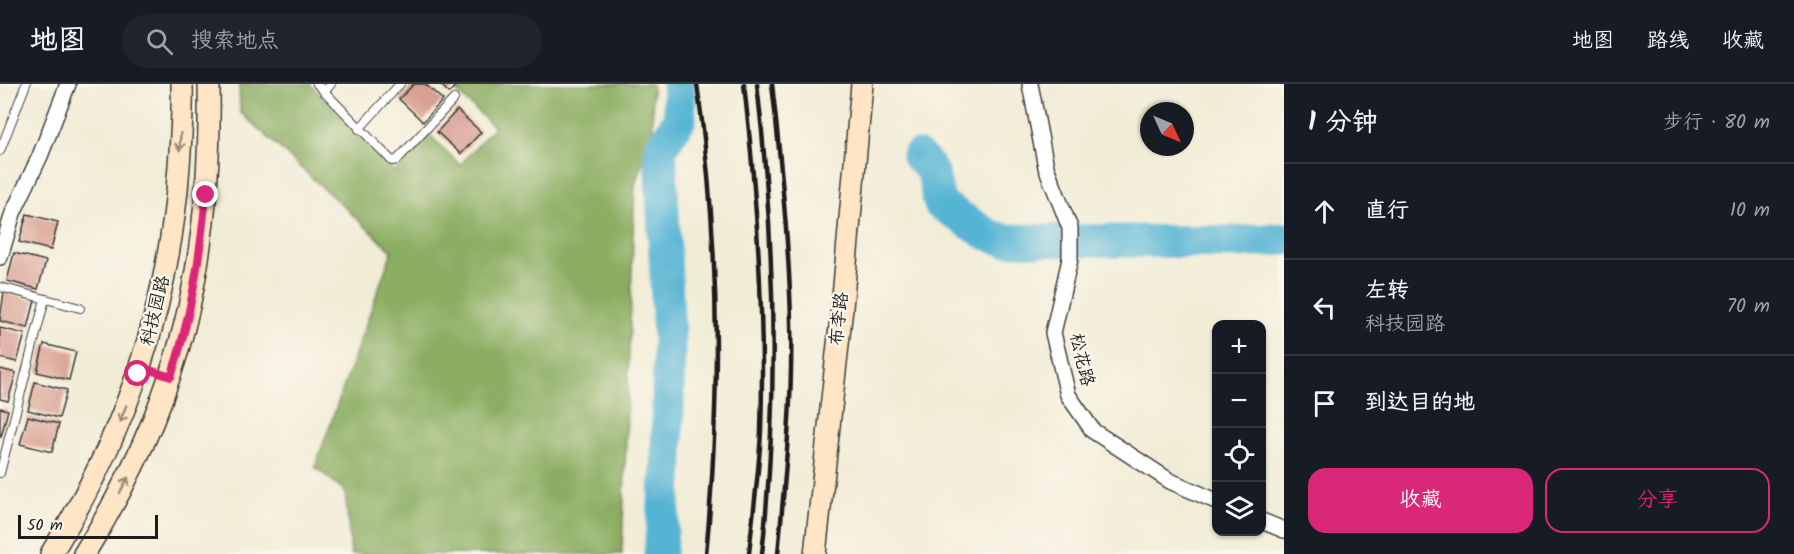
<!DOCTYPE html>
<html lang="zh">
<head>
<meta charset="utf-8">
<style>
  body { margin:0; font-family:Kalam,"LXGW WenKai TC",sans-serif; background:#20242c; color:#f1f3f6 }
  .controls { position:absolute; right:18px; bottom:18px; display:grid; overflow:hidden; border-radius:12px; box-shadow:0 2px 4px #0004 }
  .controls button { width:54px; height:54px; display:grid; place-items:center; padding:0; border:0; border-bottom:2px solid #363941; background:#171b24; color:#f1f3f6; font:30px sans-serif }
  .compass { position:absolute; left:1140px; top:18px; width:54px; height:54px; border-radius:50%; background:#171b24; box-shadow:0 2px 4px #0004; rotate:134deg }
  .scale { position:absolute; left:18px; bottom:15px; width:140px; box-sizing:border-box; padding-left:6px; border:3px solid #1c1c1c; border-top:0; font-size:16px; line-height:21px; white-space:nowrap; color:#1c1c1c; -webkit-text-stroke:4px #fbf7ec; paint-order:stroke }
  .stop { position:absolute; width:18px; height:18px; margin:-14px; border:4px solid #db2777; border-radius:50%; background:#fff }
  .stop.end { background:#db2777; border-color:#fff; box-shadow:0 2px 6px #0008 }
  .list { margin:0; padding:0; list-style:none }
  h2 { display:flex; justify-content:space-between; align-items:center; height:78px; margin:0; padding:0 24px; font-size:26px }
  h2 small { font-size:20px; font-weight:400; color:#9ea1a6 }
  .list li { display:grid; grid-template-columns:39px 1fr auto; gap:18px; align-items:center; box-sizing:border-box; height:96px; padding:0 24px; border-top:2px solid #363941 }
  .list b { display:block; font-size:22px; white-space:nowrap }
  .list p { margin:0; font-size:20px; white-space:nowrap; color:#9ea1a6 }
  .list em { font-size:20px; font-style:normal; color:#9ea1a6 }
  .actions { display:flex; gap:12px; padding:18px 24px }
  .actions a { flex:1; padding:14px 0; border:2px solid #db2777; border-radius:18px; text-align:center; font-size:21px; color:#db2777 }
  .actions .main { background:#db2777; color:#fff }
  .icon { flex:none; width:33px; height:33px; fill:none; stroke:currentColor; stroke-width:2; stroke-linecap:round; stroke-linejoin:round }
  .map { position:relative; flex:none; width:1284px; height:470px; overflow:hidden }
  header { display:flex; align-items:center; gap:36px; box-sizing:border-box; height:84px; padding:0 30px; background:#171b24; border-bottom:2px solid #363941 }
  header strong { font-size:28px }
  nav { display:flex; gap:33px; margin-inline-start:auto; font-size:21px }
  .search { width:420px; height:54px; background:#20242c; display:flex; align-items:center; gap:15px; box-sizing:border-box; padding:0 21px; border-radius:33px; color:#9ea1a6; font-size:22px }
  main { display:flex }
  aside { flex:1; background:#171b24 }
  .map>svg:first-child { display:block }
  .forest { fill:#8cae62; stroke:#54653f; stroke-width:1.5 }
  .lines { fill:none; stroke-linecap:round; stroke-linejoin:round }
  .river { stroke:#55b4d4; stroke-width:33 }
  .building { fill:#d89f91 }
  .lane-casing { stroke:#3c3b38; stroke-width:10 }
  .street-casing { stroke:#3c3b38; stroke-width:18 }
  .secondary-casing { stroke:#3c3b38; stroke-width:24 }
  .lane { stroke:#fff; stroke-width:8 }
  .street { stroke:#fff; stroke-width:15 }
  .secondary { stroke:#fde5c5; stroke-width:21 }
  .rail { stroke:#1c1c1c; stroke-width:4.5 }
  .oneway { stroke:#988b79 }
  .route { stroke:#db2777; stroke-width:8 }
  .labels { text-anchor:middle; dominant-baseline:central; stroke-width:4.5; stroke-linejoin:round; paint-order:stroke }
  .street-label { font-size:18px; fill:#1c1c1c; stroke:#fbf7ec }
</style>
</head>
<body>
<header>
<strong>地图</strong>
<div class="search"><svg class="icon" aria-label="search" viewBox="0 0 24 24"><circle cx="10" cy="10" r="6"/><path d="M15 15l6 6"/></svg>搜索地点</div>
<nav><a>地图</a><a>路线</a><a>收藏</a></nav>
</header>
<main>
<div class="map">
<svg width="1284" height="470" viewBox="0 0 1284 470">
  <rect width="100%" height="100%" fill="#fbf7ec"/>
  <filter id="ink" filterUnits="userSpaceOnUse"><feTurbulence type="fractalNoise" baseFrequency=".0167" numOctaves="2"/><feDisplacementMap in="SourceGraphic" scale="12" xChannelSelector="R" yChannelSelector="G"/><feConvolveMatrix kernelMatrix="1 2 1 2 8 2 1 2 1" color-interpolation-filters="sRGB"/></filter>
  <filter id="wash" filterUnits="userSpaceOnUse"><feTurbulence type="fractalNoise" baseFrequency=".008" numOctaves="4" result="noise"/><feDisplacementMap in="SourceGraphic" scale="24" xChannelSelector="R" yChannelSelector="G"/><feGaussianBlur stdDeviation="1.35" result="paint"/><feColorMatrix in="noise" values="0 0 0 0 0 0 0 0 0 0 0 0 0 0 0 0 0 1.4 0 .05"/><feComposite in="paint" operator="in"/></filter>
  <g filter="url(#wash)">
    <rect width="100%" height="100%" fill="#f1ecd5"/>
    <polygon class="forest" points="239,0 310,0 394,88 429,50 460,81 494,43 457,8 465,0 652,0 653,51 635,100 622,470 351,470 345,407 315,383 392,167 240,28"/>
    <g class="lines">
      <g class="river">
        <path d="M918,72C939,90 932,96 940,120L987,150L1004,156L1239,158L1284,155"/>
        <polyline points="660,470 667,383 669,256 660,65 680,35 678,0"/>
      </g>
    </g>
    <g id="blocks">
      <g class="building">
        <polygon points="414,0 425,0 443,16 423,38 399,15"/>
        <polygon points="440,0 457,0 449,9"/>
        <polygon points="457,26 481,48 461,70 437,48"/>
        <polygon points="27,130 58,138 51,166 19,158"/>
        <polygon points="14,169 46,177 38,205 7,197"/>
        <polygon points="4,208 35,216 28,244 0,237"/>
        <polygon points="0,244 25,250 17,278 0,274"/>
        <polygon points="44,260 76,268 69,296 37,288"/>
        <polygon points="0,285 16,289 8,317 0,315"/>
        <polygon points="35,298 67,306 59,334 28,326"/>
        <polygon points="0,324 8,326 1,353 0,353"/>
        <polygon points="28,332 59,340 52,368 20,360"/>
      </g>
    </g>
  </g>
  <g filter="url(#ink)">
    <use href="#blocks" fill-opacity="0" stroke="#3c3b38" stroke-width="1.5"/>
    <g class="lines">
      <defs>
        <g id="lane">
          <polyline points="317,0 392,77 397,76 454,15"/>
          <polyline points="324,8 331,0"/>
          <polyline points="359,45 400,0"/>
          <polyline points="0,67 26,0"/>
          <polyline points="0,203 80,224"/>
          <polyline points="0,389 45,215"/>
        </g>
        <g id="street">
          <polyline points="1030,0 1046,83 1070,144 1070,175 1053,249 1068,311 1093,347 1170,397 1216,417"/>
          <polyline points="0,173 13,129 40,72 68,0"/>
          <polyline points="1262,437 1284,446"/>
        </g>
        <g id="secondary">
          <path d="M51,470C126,348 169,225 179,82C181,55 183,27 182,0"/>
          <path d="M84,470C180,317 212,180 209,0"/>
          <polyline points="815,470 842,224 862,0"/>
        </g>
      </defs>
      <use href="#lane" class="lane-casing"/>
      <use href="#street" class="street-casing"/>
      <use href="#secondary" class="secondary-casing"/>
      <use href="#lane" class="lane"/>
      <use href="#street" class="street"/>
      <use href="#secondary" class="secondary"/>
      <g class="rail">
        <path d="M697,0C720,156 721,313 706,470"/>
        <path d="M744,0C757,115 765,231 761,347C759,388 753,429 749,470"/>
        <path d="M757,0C775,157 779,313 762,470"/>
        <path d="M772,0C781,79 789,158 791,237C793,315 785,393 778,470"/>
      </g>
    </g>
    <defs><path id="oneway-shaft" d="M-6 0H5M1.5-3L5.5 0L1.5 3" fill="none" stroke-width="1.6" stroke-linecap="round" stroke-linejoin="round" transform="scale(1.5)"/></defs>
    <g class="oneway">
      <use href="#oneway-shaft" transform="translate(180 58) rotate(93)"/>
      <use href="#oneway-shaft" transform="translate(123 330) rotate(111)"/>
      <use href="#oneway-shaft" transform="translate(124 401) rotate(-62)"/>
    </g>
  </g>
  <g class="lines" filter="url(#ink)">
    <path class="route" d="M138,290L141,283L171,293C191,234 200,173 206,111"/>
  </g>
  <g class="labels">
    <g class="street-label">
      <text transform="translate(156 227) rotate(-76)">科技园路</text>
      <text transform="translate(840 235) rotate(-84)">布李路</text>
      <text transform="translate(1081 276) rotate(77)">松花路</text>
    </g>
  </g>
</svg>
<div class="controls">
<button>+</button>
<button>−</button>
<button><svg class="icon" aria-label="locate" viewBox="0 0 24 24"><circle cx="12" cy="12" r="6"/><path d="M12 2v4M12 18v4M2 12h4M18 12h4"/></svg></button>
<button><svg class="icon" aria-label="layers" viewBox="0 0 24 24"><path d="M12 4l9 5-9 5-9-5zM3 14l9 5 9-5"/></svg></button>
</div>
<svg class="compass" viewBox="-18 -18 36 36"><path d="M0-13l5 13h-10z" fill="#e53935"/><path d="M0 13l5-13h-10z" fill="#9ea1a6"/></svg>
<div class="scale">50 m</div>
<div class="stop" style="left:138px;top:290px"></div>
<div class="stop end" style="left:206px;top:111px"></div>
</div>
<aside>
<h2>1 分钟<small>步行 · 80 m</small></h2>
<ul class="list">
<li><svg class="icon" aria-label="ahead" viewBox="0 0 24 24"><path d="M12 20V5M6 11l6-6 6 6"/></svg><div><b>直行</b></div><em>10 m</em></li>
<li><svg class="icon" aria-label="left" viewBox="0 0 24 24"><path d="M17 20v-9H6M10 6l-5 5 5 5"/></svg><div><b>左转</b><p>科技园路</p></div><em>70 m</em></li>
<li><svg class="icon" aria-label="arrive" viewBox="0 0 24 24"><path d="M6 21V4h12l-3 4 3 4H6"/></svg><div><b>到达目的地</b></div></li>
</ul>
<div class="actions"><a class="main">收藏</a><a>分享</a></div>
</aside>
</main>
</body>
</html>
